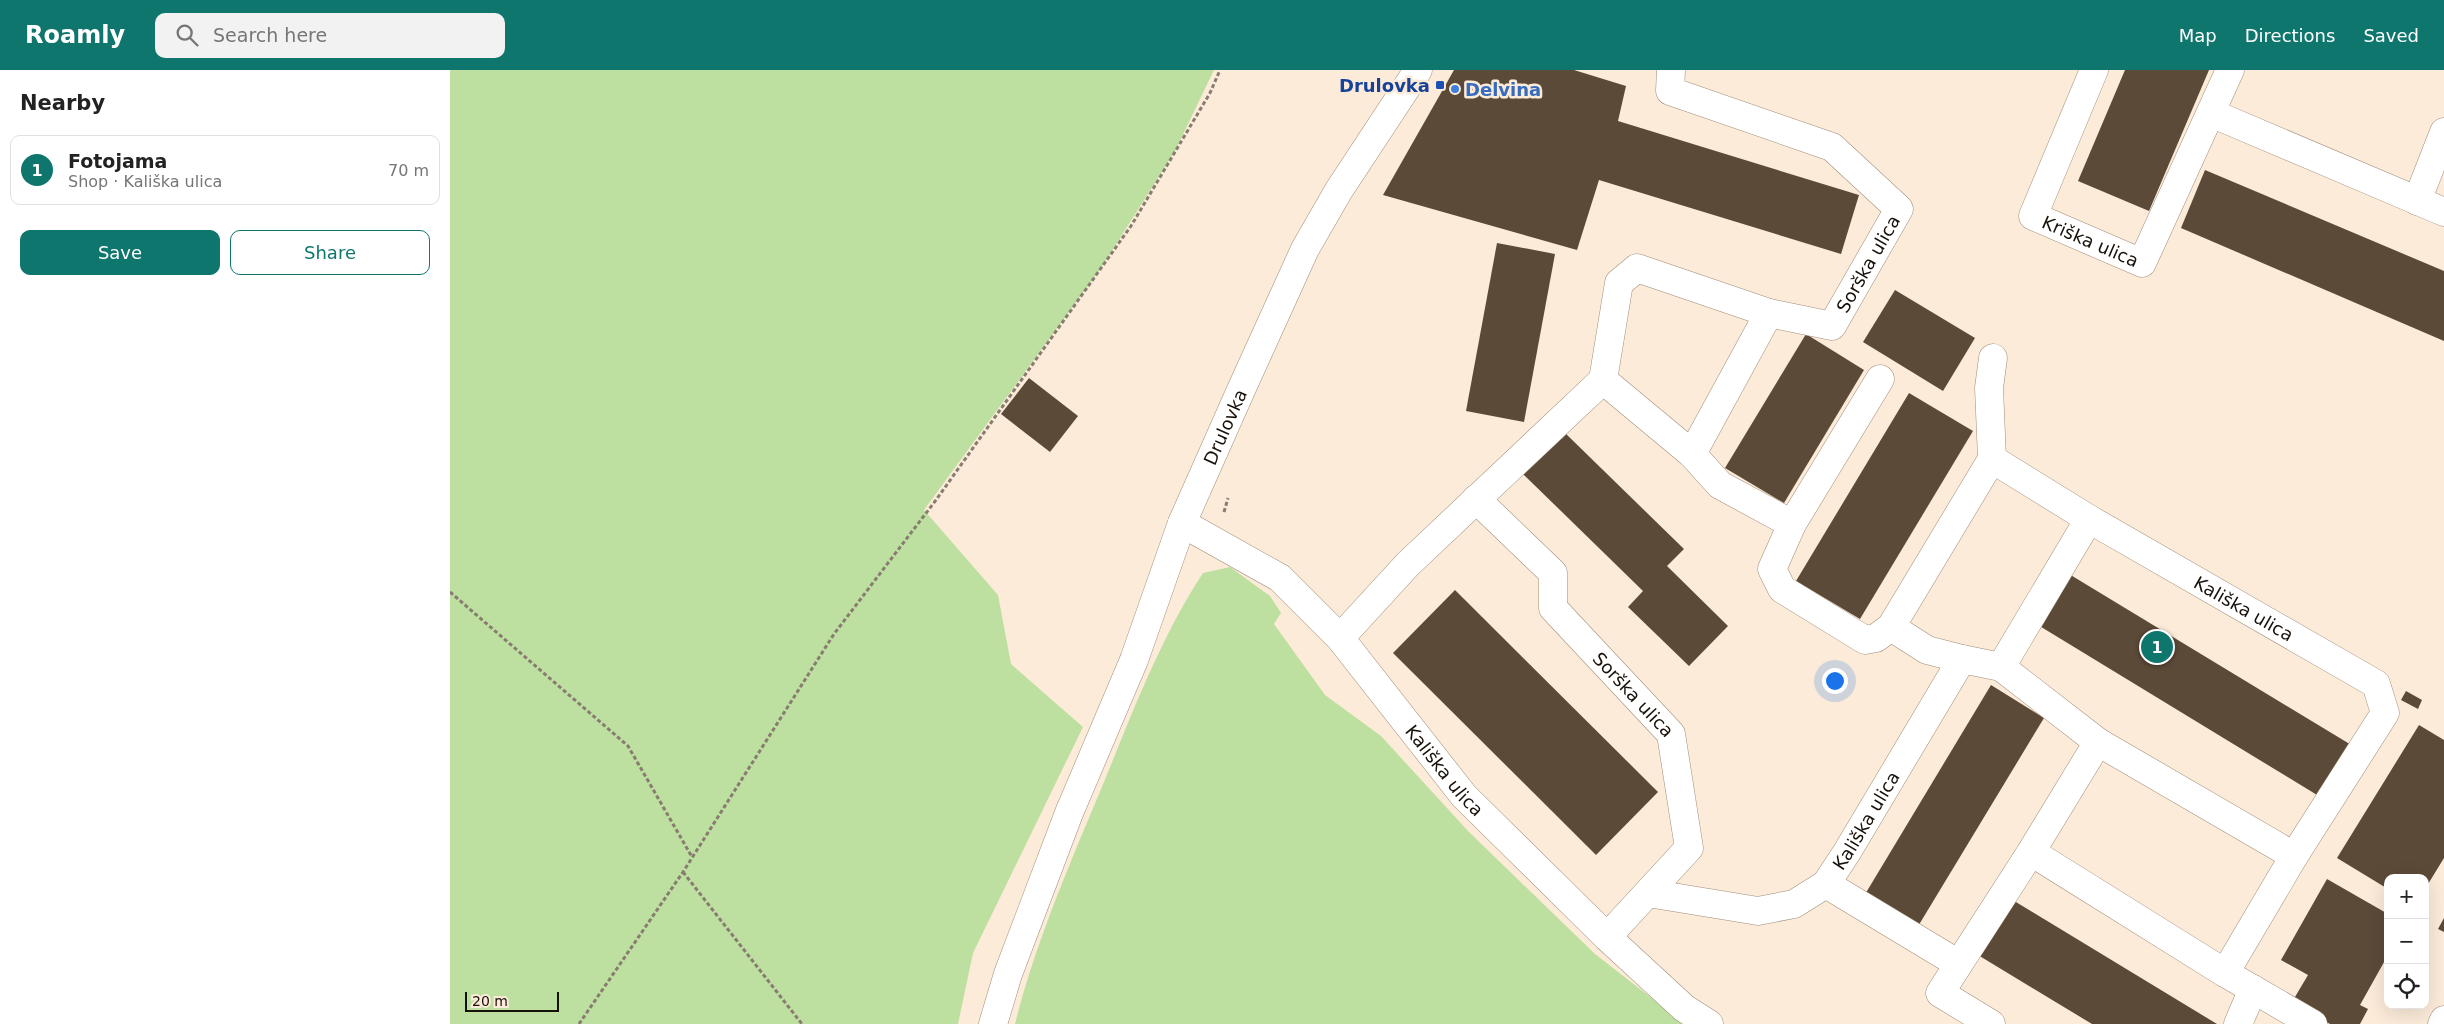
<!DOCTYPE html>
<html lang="en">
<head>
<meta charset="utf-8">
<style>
  body { margin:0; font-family:"DejaVu Sans",sans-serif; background:#f2f2f2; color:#222 }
  .controls { position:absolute; right:15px; bottom:15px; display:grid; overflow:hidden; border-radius:10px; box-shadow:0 5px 20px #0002 }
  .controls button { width:45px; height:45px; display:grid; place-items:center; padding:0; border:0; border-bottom:1px solid #e0e0e0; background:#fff; color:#222; font:25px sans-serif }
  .scale { position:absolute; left:15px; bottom:12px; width:94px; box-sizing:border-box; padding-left:5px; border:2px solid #18110a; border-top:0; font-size:14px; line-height:18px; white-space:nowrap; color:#18110a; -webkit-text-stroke:4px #fcebd9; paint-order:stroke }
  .you { position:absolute; left:1384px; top:610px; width:18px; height:18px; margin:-12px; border:4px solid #fff; border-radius:50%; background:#1a73e8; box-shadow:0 0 0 8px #1a73e833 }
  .badge { display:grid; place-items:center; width:32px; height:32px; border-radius:50%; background:#0f766e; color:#fff; font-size:16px; font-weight:700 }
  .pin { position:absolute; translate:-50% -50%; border:2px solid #fff; box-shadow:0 1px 5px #0006 }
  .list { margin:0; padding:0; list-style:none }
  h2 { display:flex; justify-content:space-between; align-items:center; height:65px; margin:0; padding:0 20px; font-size:21px }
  h2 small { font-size:16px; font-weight:400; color:#767676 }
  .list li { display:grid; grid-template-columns:32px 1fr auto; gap:15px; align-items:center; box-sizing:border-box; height:70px; margin:0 10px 10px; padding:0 10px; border:1px solid #e0e0e0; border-radius:10px }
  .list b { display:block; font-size:19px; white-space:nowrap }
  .list p { margin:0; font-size:16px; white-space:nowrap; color:#767676 }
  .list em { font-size:16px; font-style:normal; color:#767676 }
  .actions { display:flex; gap:10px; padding:15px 20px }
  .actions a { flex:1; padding:11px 0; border:1px solid #0f766e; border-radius:10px; text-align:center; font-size:18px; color:#0f766e }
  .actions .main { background:#0f766e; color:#fff }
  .icon { flex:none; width:28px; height:28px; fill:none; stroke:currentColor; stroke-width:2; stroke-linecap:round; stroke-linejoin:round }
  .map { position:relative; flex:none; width:1994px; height:954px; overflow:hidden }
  header { display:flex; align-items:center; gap:30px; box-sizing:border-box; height:70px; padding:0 25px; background:#0f766e; color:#fff }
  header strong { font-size:24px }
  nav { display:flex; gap:28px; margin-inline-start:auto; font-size:18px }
  .search { width:350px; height:45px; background:#f2f2f2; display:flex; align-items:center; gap:12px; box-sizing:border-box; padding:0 18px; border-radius:10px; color:#767676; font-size:19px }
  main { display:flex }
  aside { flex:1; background:#fff }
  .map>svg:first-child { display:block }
  .green { fill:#bddfa0 }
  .building { fill:#5c4a38 }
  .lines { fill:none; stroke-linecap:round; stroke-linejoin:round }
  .minor-casing { stroke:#a08d79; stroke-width:29 }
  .path { stroke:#887c70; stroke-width:3; stroke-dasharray:4 2.5; stroke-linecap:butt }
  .minor { stroke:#fff; stroke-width:28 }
  .transit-dot { fill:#1a4fb4; stroke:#fcebd9; stroke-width:2 }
  .shop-dot { fill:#3f7fe0; stroke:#fcebd9; stroke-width:2 }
  .labels { text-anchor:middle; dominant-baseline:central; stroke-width:5; stroke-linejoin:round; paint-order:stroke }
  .transit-label { font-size:18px; font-weight:bold; fill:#164399; stroke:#fcebd9; text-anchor:end }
  .shop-label { font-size:18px; font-weight:bold; fill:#366cbe; stroke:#fcebd9; text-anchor:start }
  .street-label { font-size:18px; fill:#18110a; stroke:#fcebd9 }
</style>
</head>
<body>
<header>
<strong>Roamly</strong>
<div class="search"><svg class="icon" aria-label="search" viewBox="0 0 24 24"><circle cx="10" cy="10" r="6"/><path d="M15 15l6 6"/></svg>Search here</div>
<nav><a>Map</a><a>Directions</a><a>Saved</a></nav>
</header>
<main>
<aside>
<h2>Nearby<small></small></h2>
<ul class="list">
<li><span class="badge">1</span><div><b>Fotojama</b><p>Shop · Kališka ulica</p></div><em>70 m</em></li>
</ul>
<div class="actions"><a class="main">Save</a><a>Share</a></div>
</aside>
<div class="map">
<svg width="1994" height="954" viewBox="0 0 1994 954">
  <rect width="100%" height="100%" fill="#fcebd9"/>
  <g class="green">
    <polygon points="0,0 764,0 725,81 651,198 474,440 548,525 561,594 633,657 523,883 508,954 0,954"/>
    <path d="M780,497L820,526L831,543L824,554L875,625L931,666L1018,761L1145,884L1235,954H565C586,871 621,791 654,712C683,641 711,567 753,503Z"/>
  </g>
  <g class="building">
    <polygon points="1004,0 1124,0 1176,16 1168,51 1409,125 1391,184 1149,110 1127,180 933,125"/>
    <polygon points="1675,0 1759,0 1699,141 1628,111"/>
    <polygon points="1755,100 1994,201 1994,271 1731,158"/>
    <polygon points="1047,173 1105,184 1074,352 1016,341"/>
    <polygon points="1445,220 1525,268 1493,321 1413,272"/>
    <polygon points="1356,264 1414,300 1334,433 1275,398"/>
    <polygon points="579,308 628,346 600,382 551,344"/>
    <polygon points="1459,323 1523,361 1410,549 1346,511"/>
    <polygon points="1112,360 1234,479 1217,496 1278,556 1239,596 1178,537 1193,521 1071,402"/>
    <polygon points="1614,501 1903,676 1872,728 1583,552"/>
    <polygon points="1005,520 1208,722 1146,785 943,583"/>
    <polygon points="1541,615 1594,648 1467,858 1414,826"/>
    <polygon points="1956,621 1972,630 1968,639 1951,630"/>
    <polygon points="1969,655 1994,670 1994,788 1975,819 1975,808 1938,808 1938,819 1887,788"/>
    <polygon points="1877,809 1938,844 1938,885 1910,935 1918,939 1910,954 1880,954 1842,932 1858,905 1831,890"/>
    <polygon points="1556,826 1767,954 1642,954 1523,882"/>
    <polygon points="1994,848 1994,862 1988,859"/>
  </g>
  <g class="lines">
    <defs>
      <g id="minor">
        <path id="s1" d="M1644,0L1583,146L1692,193L1780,0"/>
        <polyline points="1761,43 1994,142"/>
        <polyline points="1967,131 1994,62"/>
        <polyline points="1430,309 1342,454 1322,499 1332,519 1415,570 1426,568 1441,557 1542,389"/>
        <polyline points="1153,310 1242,384 1270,415 1342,454"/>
        <polyline points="1242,384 1319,243"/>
        <polyline points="1542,389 1639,449"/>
        <polyline points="1542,389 1539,318 1543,288"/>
        <path id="s2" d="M1026,429L1103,503V538L1221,664L1239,778L1157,867"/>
        <path id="s3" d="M732,453L830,508L890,568L1014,726L1157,867L1234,938L1259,954"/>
        <polyline points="1441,557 1477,580 1512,589"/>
        <path id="s4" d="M890,568L958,494L1153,310L1169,213L1187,198L1319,243L1382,256L1449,139L1382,77L1220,21L1221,0"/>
        <path id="s5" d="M1551,597L1639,449L1926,614L1935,643L1844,786L1775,903"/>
        <polyline points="1648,672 1844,786"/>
        <polyline points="1198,823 1308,841 1344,834 1376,814"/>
        <path id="s6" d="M1507,893L1376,814L1397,782L1512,589L1551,597L1648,672L1581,782L1775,903L1863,954"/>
        <path id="s7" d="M543,954L558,904L619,743L684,590L732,453L791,320L855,179L889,120L968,0"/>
        <polyline points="1541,954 1490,923 1581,782"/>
        <polyline points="1788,954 1803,919"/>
        <polyline points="1992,954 1994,950"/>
      </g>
    </defs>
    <use href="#minor" class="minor-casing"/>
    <g class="path">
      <polyline points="774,442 778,428"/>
      <polyline points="0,522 178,676 242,787"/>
      <polyline points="233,802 352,954"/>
      <polyline points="129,954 233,802 384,564 486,430 681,156 760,23 770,0"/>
    </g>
    <use href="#minor" class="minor"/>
  </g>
  <rect class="transit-dot" x="985" y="10" width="10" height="10" rx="2.5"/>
  <circle class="shop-dot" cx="1005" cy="19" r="5"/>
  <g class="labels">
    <g class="transit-label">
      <text x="980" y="15">Drulovka</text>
    </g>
    <g class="shop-label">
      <text x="1015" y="19">Delvina</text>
    </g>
    <g class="street-label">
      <text stroke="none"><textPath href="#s1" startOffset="221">Kriška ulica</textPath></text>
      <text stroke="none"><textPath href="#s4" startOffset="766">Sorška ulica</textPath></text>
      <text stroke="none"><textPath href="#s7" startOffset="641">Drulovka</textPath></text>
      <text stroke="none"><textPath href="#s5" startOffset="351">Kališka ulica</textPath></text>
      <text stroke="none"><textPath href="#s2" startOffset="260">Sorška ulica</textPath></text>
      <text stroke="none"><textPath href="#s3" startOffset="366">Kališka ulica</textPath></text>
      <text stroke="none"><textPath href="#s6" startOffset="228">Kališka ulica</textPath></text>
    </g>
  </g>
</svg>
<div class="controls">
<button>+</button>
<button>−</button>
<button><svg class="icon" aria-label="locate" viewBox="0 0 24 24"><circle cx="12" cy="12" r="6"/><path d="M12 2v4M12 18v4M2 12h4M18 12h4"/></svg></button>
</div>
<div class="scale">20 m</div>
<div class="you"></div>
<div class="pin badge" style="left:1707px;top:577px">1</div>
</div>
</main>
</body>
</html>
